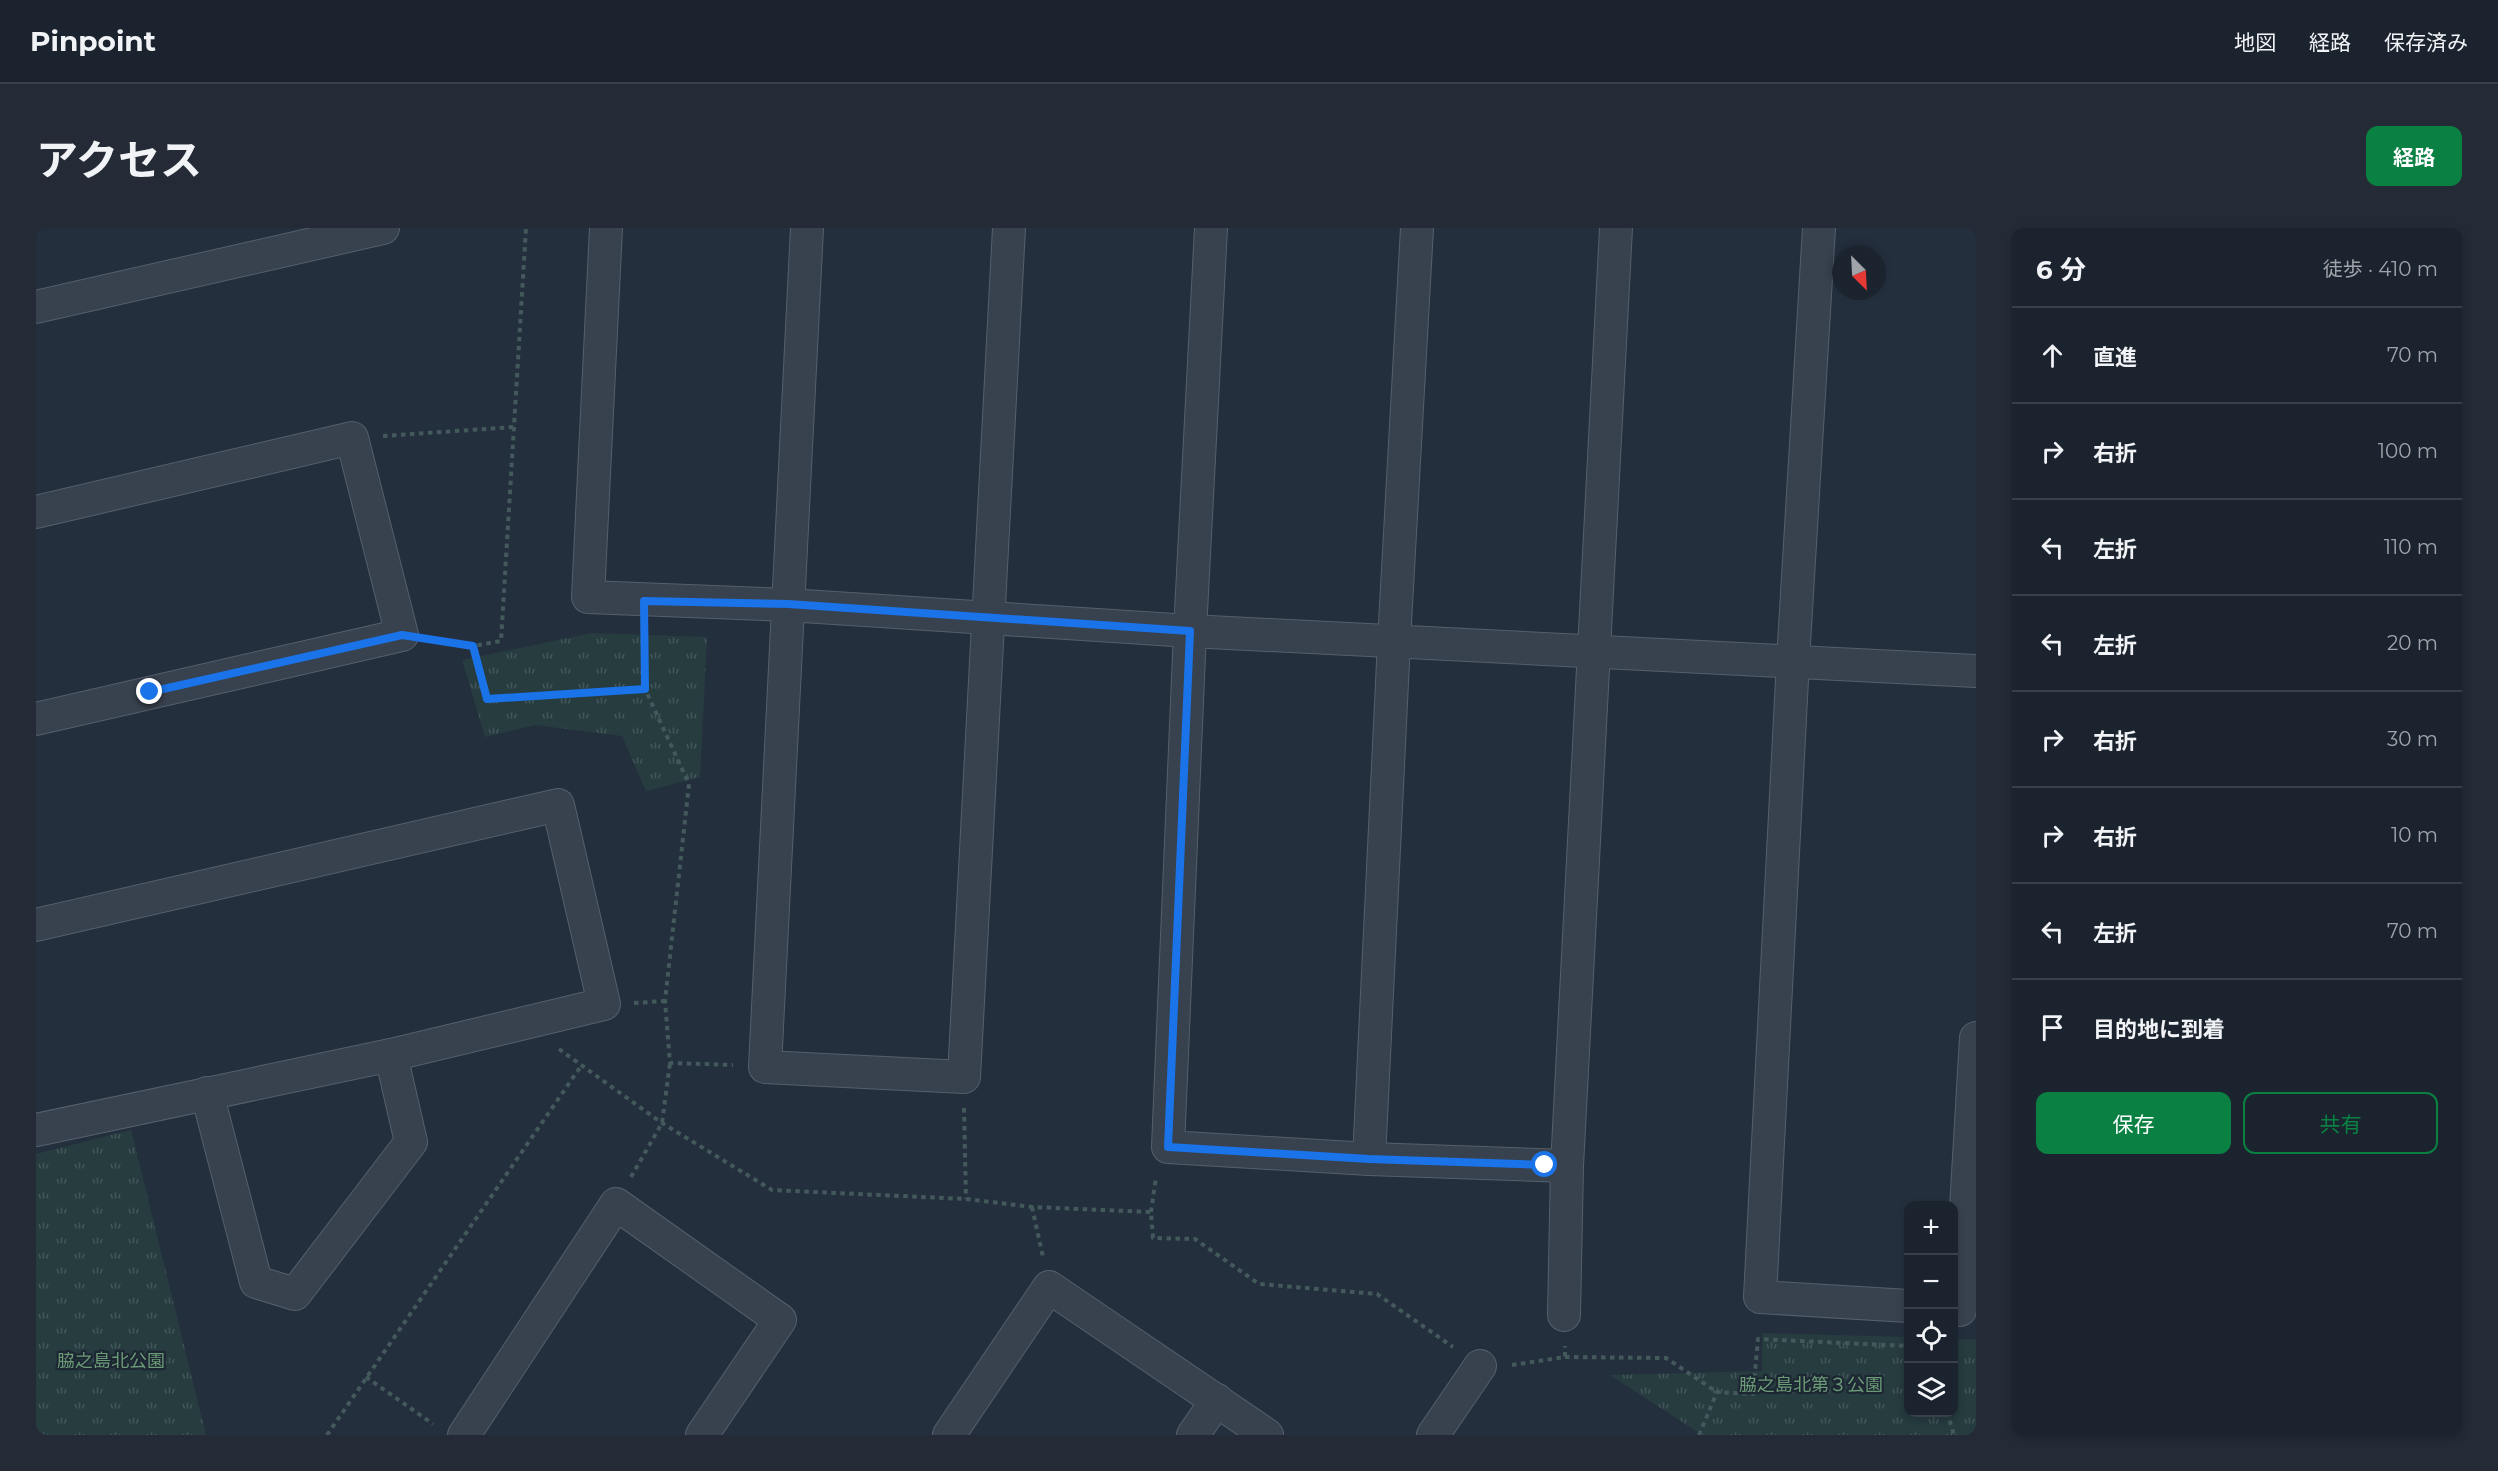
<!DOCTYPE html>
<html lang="ja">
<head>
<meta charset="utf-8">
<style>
  body { margin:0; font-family:Montserrat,"Noto Sans JP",sans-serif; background:#242b36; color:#f1f3f6 }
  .controls { position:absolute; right:18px; bottom:18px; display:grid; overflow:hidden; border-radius:12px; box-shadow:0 3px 9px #0003 }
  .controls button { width:54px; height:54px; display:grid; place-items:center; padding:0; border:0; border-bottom:2px solid #39404a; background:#1b232e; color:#f1f3f6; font:30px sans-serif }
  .compass { position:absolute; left:1796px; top:18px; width:54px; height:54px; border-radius:50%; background:#1b232e; box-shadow:0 3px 9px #0003; rotate:156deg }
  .stop { position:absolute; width:18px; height:18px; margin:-14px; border:4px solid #1a73e8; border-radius:50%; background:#fff }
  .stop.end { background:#1a73e8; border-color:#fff; box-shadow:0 2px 6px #0008 }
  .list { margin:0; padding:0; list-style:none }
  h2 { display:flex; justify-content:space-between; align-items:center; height:78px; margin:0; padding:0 24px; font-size:26px }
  h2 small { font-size:20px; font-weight:400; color:#a0a4aa }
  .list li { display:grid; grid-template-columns:39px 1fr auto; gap:18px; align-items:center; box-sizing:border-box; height:96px; padding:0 24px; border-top:2px solid #39404a }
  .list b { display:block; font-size:22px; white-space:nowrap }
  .list em { font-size:20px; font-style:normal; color:#a0a4aa }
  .actions { display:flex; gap:12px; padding:18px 24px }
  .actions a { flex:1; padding:14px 0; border:2px solid #0b8043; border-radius:12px; text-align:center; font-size:21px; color:#0b8043 }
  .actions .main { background:#0b8043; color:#fff }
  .icon { flex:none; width:33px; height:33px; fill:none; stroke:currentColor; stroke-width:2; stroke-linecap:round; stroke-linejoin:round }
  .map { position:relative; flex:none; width:1940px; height:1207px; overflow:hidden; border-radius:12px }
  header { display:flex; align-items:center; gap:36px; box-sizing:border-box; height:84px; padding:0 30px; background:#1b232e; border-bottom:2px solid #39404a }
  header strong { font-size:28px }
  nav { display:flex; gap:33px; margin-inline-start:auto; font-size:21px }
  .intro { display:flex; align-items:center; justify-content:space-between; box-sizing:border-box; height:144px; padding:0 36px }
  h1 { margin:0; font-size:42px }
  .button { padding:15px 27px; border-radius:12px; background:#0b8043; color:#fff; font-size:21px; font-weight:700 }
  main { display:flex; gap:36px; padding:0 36px }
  aside { flex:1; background:#1b232e; border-radius:12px; box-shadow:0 3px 9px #0003 }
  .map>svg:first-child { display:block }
  .grass { fill:url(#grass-tufts) }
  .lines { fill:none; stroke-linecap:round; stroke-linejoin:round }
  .minor-casing { stroke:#565f6c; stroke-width:34 }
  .path { stroke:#44595c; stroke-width:4; stroke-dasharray:4.5 4.5; stroke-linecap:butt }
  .minor { stroke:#38414e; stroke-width:32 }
  .route { stroke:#1a73e8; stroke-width:8 }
  .labels { text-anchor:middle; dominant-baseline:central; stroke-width:4.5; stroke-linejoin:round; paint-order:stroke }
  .park-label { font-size:18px; fill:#6b9a76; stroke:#1d2633 }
</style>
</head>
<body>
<header>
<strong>Pinpoint</strong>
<nav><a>地図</a><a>経路</a><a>保存済み</a></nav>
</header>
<div class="intro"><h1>アクセス</h1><a class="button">経路</a></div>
<main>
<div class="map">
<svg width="1940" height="1207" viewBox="0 0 1940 1207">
  <defs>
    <pattern id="grass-tufts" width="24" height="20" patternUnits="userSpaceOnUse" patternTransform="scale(1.5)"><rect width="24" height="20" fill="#263c3f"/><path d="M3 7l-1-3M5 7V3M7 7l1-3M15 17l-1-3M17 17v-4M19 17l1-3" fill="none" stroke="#435659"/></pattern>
  </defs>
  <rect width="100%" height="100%" fill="#242f3e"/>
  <g class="grass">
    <polygon points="556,405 671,409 664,549 610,563 586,508 499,497 449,509 426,432"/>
    <polygon points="95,902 170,1207 0,1207 0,926"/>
    <polygon points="1726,1105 1872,1109 1872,1184 1918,1184 1918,1111 1940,1111 1940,1207 1666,1207 1574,1147 1726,1143"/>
  </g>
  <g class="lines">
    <defs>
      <g id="minor">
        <polyline points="570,0 552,369 752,377 1154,403 1940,443"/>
        <polyline points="771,0 729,839 928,849 973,0"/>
        <polyline points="1175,0 1154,403 1132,919 1333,931 1531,938"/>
        <polyline points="1783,0 1757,432 1724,1069 1872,1078"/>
        <polyline points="0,79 347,0"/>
        <polyline points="0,284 316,210 366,407 0,491"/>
        <polyline points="0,697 522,577 568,776 355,827 0,902"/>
        <polyline points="171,865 220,1054 259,1066 375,914 355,827"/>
        <polyline points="1333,931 1358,413 1381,0"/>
        <polyline points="1918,1081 1924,1082 1940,810"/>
        <polyline points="1528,1087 1531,938 1580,0"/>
        <polyline points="428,1207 580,976 744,1092 666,1207"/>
        <polyline points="913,1207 1013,1059 1231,1207"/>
        <polyline points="1157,1207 1181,1172"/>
        <polyline points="1397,1207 1444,1138"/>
      </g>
    </defs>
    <use href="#minor" class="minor-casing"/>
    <g class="path">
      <polyline points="347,208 478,199"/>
      <polyline points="608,404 609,461 653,556 629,773 634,835 697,837"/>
      <polyline points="397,412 437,418 465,413 490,0"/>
      <polyline points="437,418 451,471 609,461"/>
      <polyline points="598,775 629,773"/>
      <polyline points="523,821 626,895 736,962 930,971 996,979 1115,984 1117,1010 1159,1011 1223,1056 1341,1066 1417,1119"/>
      <polyline points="928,880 930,971"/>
      <polyline points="595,949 626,895 634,835"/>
      <polyline points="996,979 1007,1029"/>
      <polyline points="1115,984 1120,949"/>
      <polyline points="1529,1129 1630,1130 1681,1164"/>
      <polyline points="1476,1137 1529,1129 1529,1118"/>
      <polyline points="330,1149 397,1196"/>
      <polyline points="1911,1184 1918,1207"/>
      <polyline points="291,1207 545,838"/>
      <polyline points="1663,1207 1681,1164 1717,1166 1722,1111 1872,1118"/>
    </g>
    <use href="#minor" class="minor"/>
  </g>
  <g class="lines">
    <polyline class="route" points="114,464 366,407 437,418 451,471 609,461 608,373 752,376 1154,403 1132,919 1333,931 1509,937"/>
  </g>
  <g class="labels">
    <g class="park-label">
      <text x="75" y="1133">脇之島北公園</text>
      <text x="1775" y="1157">脇之島北第３公園</text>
    </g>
  </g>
</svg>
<div class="controls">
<button>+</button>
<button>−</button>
<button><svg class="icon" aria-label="locate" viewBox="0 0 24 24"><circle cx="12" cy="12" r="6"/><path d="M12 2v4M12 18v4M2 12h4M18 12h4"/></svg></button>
<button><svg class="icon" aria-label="layers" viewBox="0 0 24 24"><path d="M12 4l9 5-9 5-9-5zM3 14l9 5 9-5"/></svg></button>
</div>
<svg class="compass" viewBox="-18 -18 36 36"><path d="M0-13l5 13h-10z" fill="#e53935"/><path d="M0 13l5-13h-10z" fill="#a0a4aa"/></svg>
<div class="stop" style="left:1509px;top:937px"></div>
<div class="stop end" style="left:114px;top:464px"></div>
</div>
<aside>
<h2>6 分<small>徒歩 · 410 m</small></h2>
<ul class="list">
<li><svg class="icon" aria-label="ahead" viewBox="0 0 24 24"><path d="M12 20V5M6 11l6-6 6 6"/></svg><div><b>直進</b></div><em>70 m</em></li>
<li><svg class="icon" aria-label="right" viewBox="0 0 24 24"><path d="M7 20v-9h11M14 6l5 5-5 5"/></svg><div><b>右折</b></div><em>100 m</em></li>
<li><svg class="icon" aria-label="left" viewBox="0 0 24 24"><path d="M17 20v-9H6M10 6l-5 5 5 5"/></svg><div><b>左折</b></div><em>110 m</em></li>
<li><svg class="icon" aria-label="left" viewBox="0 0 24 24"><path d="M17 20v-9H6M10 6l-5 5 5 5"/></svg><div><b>左折</b></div><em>20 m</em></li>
<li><svg class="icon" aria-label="right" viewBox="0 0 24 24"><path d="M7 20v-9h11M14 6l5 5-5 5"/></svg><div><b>右折</b></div><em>30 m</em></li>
<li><svg class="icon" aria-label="right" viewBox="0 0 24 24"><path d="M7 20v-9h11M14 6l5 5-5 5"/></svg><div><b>右折</b></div><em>10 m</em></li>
<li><svg class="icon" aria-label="left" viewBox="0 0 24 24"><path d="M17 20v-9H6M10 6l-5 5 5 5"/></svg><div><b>左折</b></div><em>70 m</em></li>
<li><svg class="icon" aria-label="arrive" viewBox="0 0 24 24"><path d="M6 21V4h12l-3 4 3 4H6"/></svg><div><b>目的地に到着</b></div></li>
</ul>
<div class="actions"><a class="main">保存</a><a>共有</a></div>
</aside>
</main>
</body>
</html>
